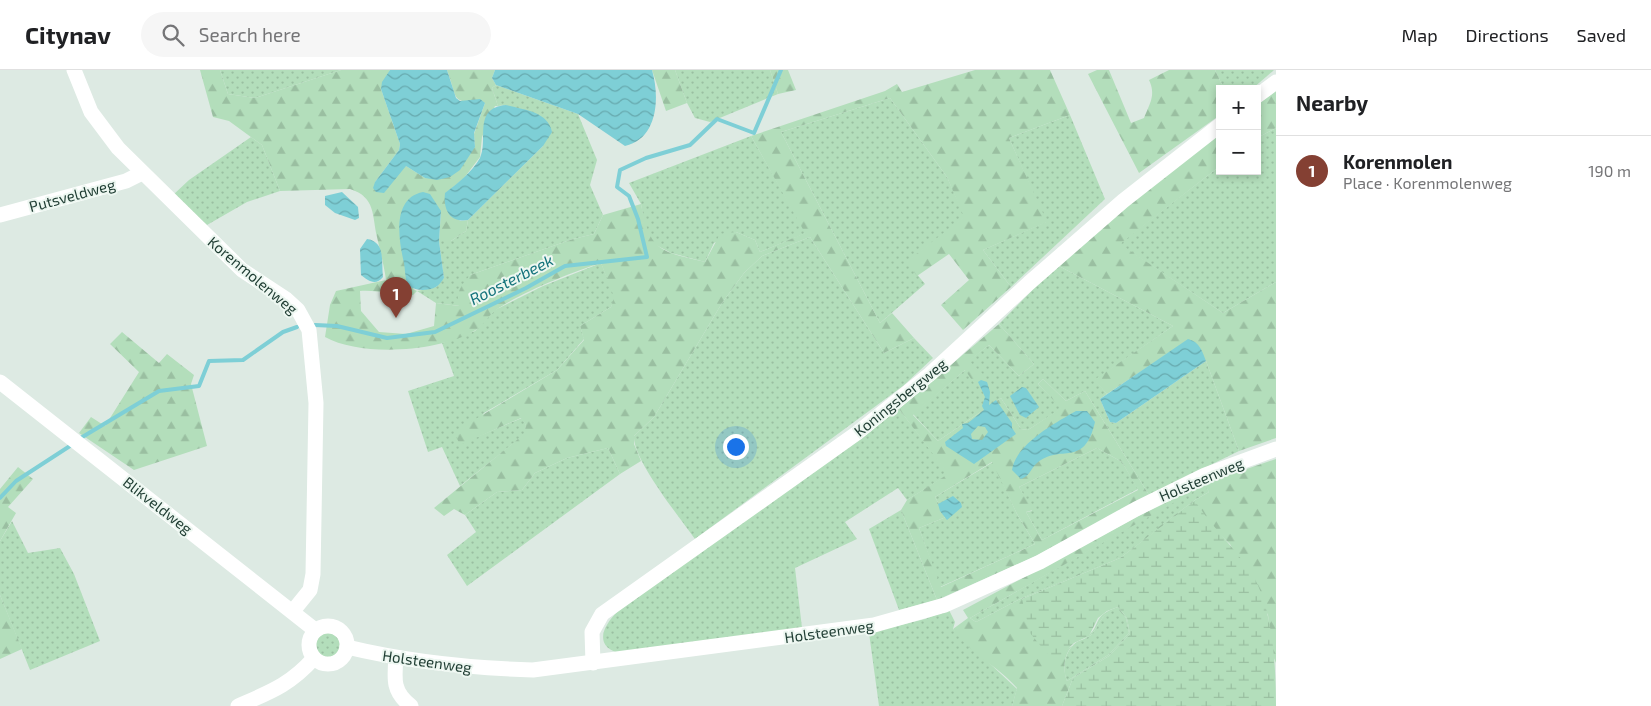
<!DOCTYPE html>
<html lang="en">
<head>
<meta charset="utf-8">
<style>
  body { margin:0; font-family:"Exo 2",sans-serif; background:#f6f6f6; color:#202124 }
  .controls { position:absolute; right:15px; top:15px; display:grid; overflow:hidden; border-radius:0px; box-shadow:0 2px 8px #0003 }
  .controls button { width:45px; height:45px; display:grid; place-items:center; padding:0; border:0; border-bottom:1px solid #e0e0e0; background:#fff; color:#202124; font:25px sans-serif }
  .you { position:absolute; left:735px; top:376px; width:18px; height:18px; margin:-12px; border:4px solid #fff; border-radius:50%; background:#1a73e8; box-shadow:0 0 0 8px #1a73e833 }
  .badge { display:grid; place-items:center; width:32px; height:32px; border-radius:50%; background:#844033; color:#fff; font-size:16px; font-weight:700 }
  .pin { position:absolute; translate:-50% -41px; filter:drop-shadow(0 1px 2px #0008) }
  .pin::after { content:''; position:absolute; top:26px; width:18px; height:15px; background:inherit; clip-path:polygon(0 0,100% 0,50% 100%) }
  .list { margin:0; padding:0; list-style:none }
  h2 { display:flex; justify-content:space-between; align-items:center; height:65px; margin:0; padding:0 20px; font-size:21px }
  h2 small { font-size:16px; font-weight:400; color:#757577 }
  .list li { display:grid; grid-template-columns:32px 1fr auto; gap:15px; align-items:center; box-sizing:border-box; height:70px; padding:0 20px; border-top:1px solid #e0e0e0 }
  .list b { display:block; font-size:19px; white-space:nowrap }
  .list p { margin:0; font-size:16px; white-space:nowrap; color:#757577 }
  .list em { font-size:16px; font-style:normal; color:#757577 }
  .icon { flex:none; width:28px; height:28px; fill:none; stroke:currentColor; stroke-width:2; stroke-linecap:round; stroke-linejoin:round }
  .map { position:relative; flex:none; width:1276px; height:636px; overflow:hidden }
  header { display:flex; align-items:center; gap:30px; box-sizing:border-box; height:70px; padding:0 25px; background:#fff; border-bottom:1px solid #e0e0e0 }
  header strong { font-size:24px }
  nav { display:flex; gap:28px; margin-inline-start:auto; font-size:18px }
  .search { width:350px; height:45px; background:#f6f6f6; display:flex; align-items:center; gap:12px; box-sizing:border-box; padding:0 18px; border-radius:28px; color:#757577; font-size:19px }
  main { display:flex }
  aside { flex:1; background:#fff }
  .map>svg:first-child { display:block }
  .grass { fill:url(#grass-dots) }
  .forest { fill:url(#forest-firs); fill-rule:evenodd }
  .wetland { fill:url(#wetland-marsh) }
  .water { fill:url(#water-waves); fill-rule:evenodd }
  .lines { fill:none; stroke-linecap:round; stroke-linejoin:round }
  .stream { stroke:#7ecfd6; stroke-width:4 }
  .street { stroke:#fff; stroke-width:15 }
  .labels { text-anchor:middle; dominant-baseline:central; stroke-width:4; stroke-linejoin:round; paint-order:stroke }
  .street-label { font-size:15px; fill:#1d3b31; stroke:#edf7f1 }
  .water-label { font-size:16px; font-style:italic; fill:#13727b; stroke:#edf7f1 }
</style>
</head>
<body>
<header>
<strong>Citynav</strong>
<div class="search"><svg class="icon" aria-label="search" viewBox="0 0 24 24"><circle cx="10" cy="10" r="6"/><path d="M15 15l6 6"/></svg>Search here</div>
<nav><a>Map</a><a>Directions</a><a>Saved</a></nav>
</header>
<main>
<div class="map">
<svg width="1276" height="636" viewBox="0 0 1276 636">
  <defs>
    <pattern id="grass-dots" width="8" height="8" patternUnits="userSpaceOnUse" patternTransform="scale(1.25)"><rect width="8" height="8" fill="#b3debb"/><path d="M2 2h.1M6 6h.1" fill="none" stroke="#9abfa1" stroke-width="1.8" stroke-linecap="round"/></pattern>
    <pattern id="forest-firs" width="22" height="20" patternUnits="userSpaceOnUse" patternTransform="scale(1.25)"><rect width="22" height="20" fill="#b3debb"/><path d="M5 1l3.5 6h-7zM16 11l3.5 6h-7z" fill="#9abfa1"/></pattern>
    <pattern id="wetland-marsh" width="20" height="14" patternUnits="userSpaceOnUse" patternTransform="scale(1.25)"><rect width="20" height="14" fill="#b3debb"/><path d="M1 5h8M5 5V1M11 12h8M15 12V8" fill="none" stroke="#9abfa1"/></pattern>
    <pattern id="water-waves" width="16" height="10" patternUnits="userSpaceOnUse" patternTransform="scale(1.25)"><rect width="16" height="10" fill="#7ecfd6"/><path d="M0 5q4-4 8 0t8 0" fill="none" stroke="#67a9ae"/></pattern>
  </defs>
  <rect width="100%" height="100%" fill="#ddeae3"/>
  <g class="grass">
    <polygon points="220,0 341,0 255,28 228,24"/>
    <polygon points="675,0 770,0 778,24 710,52 695,48 687,33"/>
    <polygon points="1215,0 1274,0 1252,19 1224,19"/>
    <polygon points="496,15 578,44 597,90 590,115 603,145 594,164 573,169 470,205 460,236 436,233 417,221 436,217 444,208 439,171 451,171 466,161 468,150 543,76 506,35 498,36 492,18"/>
    <polygon points="890,28 947,107 965,147 907,192 925,214 880,253 781,62"/>
    <polygon points="1070,45 1105,129 1011,217 983,180 1046,152 1009,68"/>
    <polygon points="1276,58 1276,212 1223,243 1119,174 1220,96 1220,101 1257,101 1257,68"/>
    <polygon points="751,66 806,163 760,182 755,170 736,162 714,173 705,192 671,183 654,174 645,158 641,134 629,113"/>
    <polygon points="251,67 262,75 280,121 247,132 207,155 173,125 189,110"/>
    <path d="M810,167L884,283L914,268L933,288L903,316L695,469C680,448 632,388 634,366L654,347L722,233L744,203L762,186Z"/>
    <polygon points="601,193 615,227 611,237 580,256 584,269 557,300 484,343 460,374 522,348 526,355 525,364 460,416 442,377 428,382 408,321 454,306 442,273 475,261 495,240 543,216"/>
    <polygon points="1057,195 1173,256 1095,310 1107,324 1100,329 1110,352 1116,353 1206,291 1239,381 1149,425 1085,321 1066,331 1043,309 1038,314 1062,338 1028,360 1021,359 1001,328 938,371 913,344 965,300 984,306 968,291 989,275 1019,306 1034,294 999,254"/>
    <path d="M899,339L949,404L907,430L898,418L845,452L857,469L795,498L802,558L622,584C593,577 602,557 618,541Z"/>
    <polygon points="608,378 620,404 467,516 447,485 476,462 465,445 497,422 522,420 535,403 567,388"/>
    <polygon points="1097,378 1122,392 1138,419 1042,470 1026,442 1032,441 1019,417"/>
    <polygon points="993,392 1017,444 1035,474 940,517 919,458 946,447 935,427"/>
    <polygon points="1205,414 1209,422 1195,430 1118,488 1022,528 976,552 970,548"/>
    <polygon points="901,440 937,530 899,540 869,459"/>
    <polygon points="12,451 28,483 60,478 74,504 100,571 30,600 0,525 0,471"/>
    <path d="M1118,538L1126,548L1129,563L1108,585L1067,611C1062,598 1064,581 1077,572C1081,570 1087,568 1091,565C1102,552 1099,545 1118,538Z"/>
    <polygon points="949,540 955,552 953,559 1017,619 1012,636 879,636 869,563 925,549"/>
    <circle cx="328" cy="575" r="12"/>
  </g>
  <g class="forest">
    <path d="M200,0H220L228,24L255,28L341,0H390L381,19L400,74L399,80L375,112L406,96L425,108L475,77L474,64L485,33C449,31 459,32 447,0H495L492,8L496,15L492,18L498,36H495L482,67L480,87L464,108L445,124L460,151L468,150L466,161L451,171H439L441,141L413,219L417,221L413,225C393,225 380,220 360,221L361,241L379,262L406,264L434,256L436,233L459,236C455,222 462,215 470,205L573,169L594,164L603,145L641,134C650,182 660,181 705,192L720,164L736,162L755,170L760,182L805,163L751,66L885,21L897,14L902,22L975,0H1050L1070,45L1009,68L1047,152L983,180L1011,217L963,260L941,235L969,210L949,184L917,206L906,192L964,147L947,107L890,28L781,62L880,253L892,243L914,268L884,283L810,167L762,186L744,203L722,233L654,347L634,366V374L641,391L620,404L608,378L567,388L535,403L522,420L497,422L465,445L454,439L444,446L434,438L524,364L526,355L521,348L460,375L454,362L557,300L584,270L580,256L611,237L614,227L601,193C572,202 520,223 496,240C488,246 483,256 474,261C438,282 361,287 325,267L330,235L336,221L386,210C384,195 380,181 377,167C372,146 376,127 350,119L280,121L262,75L229,51L213,47Z"/>
    <polygon points="652,0 675,0 687,33 666,41"/>
    <polygon points="770,0 788,0 796,20 778,24"/>
    <path d="M1097,0H1109L1131,53L1144,48C1150,33 1156,25 1149,10L1169,0H1215L1224,19H1220V45L1139,103L1088,4Z"/>
    <polygon points="1276,20 1276,58 1257,68 1257,35"/>
    <polygon points="1220,64 1220,96 1120,174 1223,243 1276,212 1276,368 1239,381 1206,291 1188,270 1107,324 1094,310 1173,256 1057,195 1119,142"/>
    <path d="M999,254L1034,294L1019,306L989,275L969,291L985,306L974,313L965,300L913,345L938,371L1001,328L1021,359L1028,360L1061,338L1038,314L1043,309L1066,331L1085,321L1149,425L1034,487L937,530L901,440L907,430L948,404L899,339ZM1097,378L1122,392L1138,420L1042,470L1026,442L1033,440L1019,417ZM992,392L1017,444L1035,474L941,517L919,458L946,447L935,427Z"/>
    <polygon points="122,262 159,293 167,284 194,305 191,314 207,376 134,400 79,363 91,347 105,356 139,302 110,274"/>
    <path d="M1276,389V593L1273,586L1268,545L1230,474L1214,459L1195,432L1120,488L1022,529L1062,583C1070,576 1082,571 1088,566C1102,554 1091,546 1118,537L1127,548L1130,564L1109,586L1073,608L1062,636H1012L1017,618C998,596 970,584 953,559L968,548L963,540L1178,425L1206,413ZM1205,415L1209,422L1195,430L1118,487L1022,528L976,552L970,548ZM1118,539L1126,548L1129,563L1108,585L1067,611C1062,598 1064,580 1077,572C1081,570 1087,568 1091,565C1102,552 1099,545 1118,539Z"/>
    <polygon points="18,397 33,409 8,437 16,443 0,471 0,419"/>
    <polygon points="0,525 22,579 0,589"/>
  </g>
  <path class="wetland" d="M1195,431C1212,457 1233,476 1250,501C1273,534 1276,597 1276,636H1062L1073,608L1109,586L1130,564L1127,548L1118,537L1107,541L1098,548L1089,566L1074,573L1054,592L1030,563L1022,529L1120,488Z"/>
  <g class="water">
    <polygon points="447,0 456,28 460,31 480,29 485,33 474,63 475,77 460,100 450,107 437,110 425,108 406,96 384,123 376,122 373,118 375,112 399,80 400,74 381,19 382,12 390,0"/>
    <path d="M495,0H652C660,27 658,69 625,76L578,44L496,15L492,8Z"/>
    <path d="M506,35C523,40 548,41 552,62L543,76L468,150C450,153 443,140 445,123C458,113 471,103 480,88C489,70 472,38 506,35Z"/>
    <polygon points="342,122 358,137 359,148 355,150 335,143 325,135 325,126"/>
    <path d="M423,122L430,124L441,141L439,171L444,208C442,211 439,215 436,217C428,221 412,222 407,213C405,207 405,199 404,193C399,172 391,128 423,122Z"/>
    <path d="M367,169C386,172 381,191 383,207C376,216 368,211 361,205L360,179Z"/>
    <path d="M1188,269C1200,272 1202,281 1206,291L1116,353L1110,352L1100,329Z"/>
    <path d="M981,310L987,312L990,322L989,335L996,330L1012,353V358L1016,364L974,394L946,376L945,372L963,358L962,354L968,353L984,340L982,336L985,327L978,312ZM978,356L985,357L988,362L982,370L972,369L971,364Z"/>
    <polygon points="1022,317 1026,318 1039,337 1026,348 1020,345 1010,326"/>
    <path d="M1076,341H1087L1095,352C1084,399 1061,373 1037,393C1030,399 1031,405 1021,409L1012,400C1016,374 1055,353 1076,341Z"/>
    <polygon points="953,426 961,433 962,437 947,450 940,441 938,434"/>
  </g>
  <g class="lines">
    <g class="stream">
      <polyline points="315,255 337,256 387,268 435,262 526,218 565,196 647,187 638,149 629,126 617,117 620,100 646,88 690,75 717,49 754,63 781,0"/>
      <polyline points="79,369 159,321 199,316 209,291 243,290 283,262 297,257"/>
      <polyline points="0,428 16,411 73,374"/>
    </g>
    <g class="street">
      <polyline points="74,0 91,42 118,78 242,200 286,229 298,240 309,260 316,333 313,504 310,520 293,541"/>
      <polyline points="1257,26 1276,12"/>
      <polyline points="0,145 126,111 142,103"/>
      <polyline points="0,312 315,560"/>
      <circle cx="328" cy="575" r="19"/>
      <path d="M347,577C409,592 469,598 533,600L874,555L945,535L1040,492L1136,439L1205,405L1276,379"/>
      <path d="M396,588C394,610 393,622 411,636"/>
      <polyline points="593,593 592,562 602,544 857,363 930,304 1029,213 1123,131 1220,55"/>
      <path d="M238,636C270,622 290,615 314,588"/>
    </g>
  </g>
  <g class="labels">
    <g class="street-label">
      <text transform="translate(72 125) rotate(-15)">Putsveldweg</text>
      <text transform="translate(253 205) rotate(40)">Korenmolenweg</text>
      <text transform="translate(900 327) rotate(-39)">Koningsbergweg</text>
      <text transform="translate(1201 409) rotate(-23)">Holsteenweg</text>
      <text transform="translate(158 435) rotate(38)">Blikveldweg</text>
      <text transform="translate(829 561) rotate(-8)">Holsteenweg</text>
      <text transform="translate(427 591) rotate(8)">Holsteenweg</text>
    </g>
    <g class="water-label">
      <text transform="translate(511 209) rotate(-27)">Roosterbeek</text>
    </g>
  </g>
</svg>
<div class="controls">
<button>+</button>
<button>−</button>
</div>
<div class="you"></div>
<div class="pin badge" style="left:396px;top:248px">1</div>
</div>
<aside>
<h2>Nearby<small></small></h2>
<ul class="list">
<li><span class="badge">1</span><div><b>Korenmolen</b><p>Place · Korenmolenweg</p></div><em>190 m</em></li>
</ul>
</aside>
</main>
</body>
</html>
